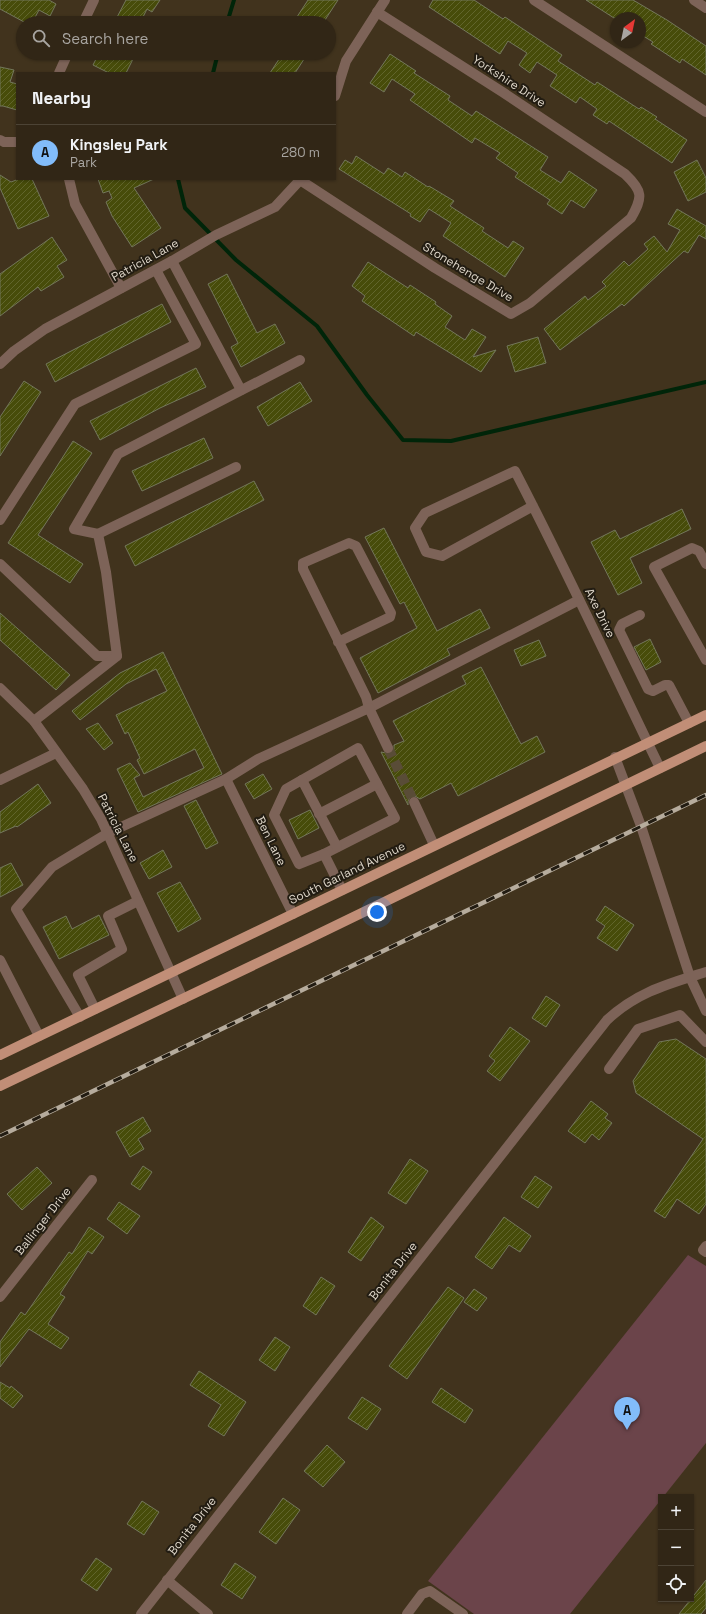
<!DOCTYPE html>
<html lang="en">
<head>
<meta charset="utf-8">
<style>
  body { margin:0; font-family:"Space Grotesk",sans-serif; background:#392e1f; color:#f1f3f6 }
  .controls { position:absolute; right:12px; bottom:12px; display:grid; overflow:hidden; border-radius:0px; box-shadow:0 1px 3px #0004 }
  .controls button { width:36px; height:36px; display:grid; place-items:center; padding:0; border:0; border-bottom:1px solid #4c4335; background:#312616; color:#f1f3f6; font:20px sans-serif }
  .compass { position:absolute; left:610px; top:12px; width:36px; height:36px; border-radius:50%; background:#312616; box-shadow:0 1px 3px #0004; rotate:33deg }
  .you { position:absolute; left:377px; top:912px; width:14px; height:14px; margin:-10px; border:3px solid #fff; border-radius:50%; background:#1a73e8; box-shadow:0 0 0 6px #1a73e833 }
  .badge { display:grid; place-items:center; width:26px; height:26px; border-radius:50%; background:#82bcfa; color:#111; font-size:13px; font-weight:700 }
  .pin { position:absolute; translate:-50% -33px; filter:drop-shadow(0 1px 2px #0008) }
  .pin::after { content:''; position:absolute; top:21px; width:14px; height:12px; background:inherit; clip-path:polygon(0 0,100% 0,50% 100%) }
  .list { margin:0; padding:0; list-style:none }
  h2 { display:flex; justify-content:space-between; align-items:center; height:52px; margin:0; padding:0 16px; font-size:17px }
  h2 small { font-size:13px; font-weight:400; color:#a8a5a1 }
  .list li { display:grid; grid-template-columns:26px 1fr auto; gap:12px; align-items:center; box-sizing:border-box; height:56px; padding:0 16px; border-top:1px solid #4c4335 }
  .list b { display:block; font-size:15px; white-space:nowrap }
  .list p { margin:0; font-size:13px; white-space:nowrap; color:#a8a5a1 }
  .list em { font-size:13px; font-style:normal; color:#a8a5a1 }
  .icon { flex:none; width:22px; height:22px; fill:none; stroke:currentColor; stroke-width:2; stroke-linecap:round; stroke-linejoin:round }
  .map { position:relative; flex:none; width:706px; height:1614px; overflow:hidden }
  .search { position:absolute; background:#312616; box-shadow:0 1px 3px #0004; left:16px; top:16px; width:320px; height:44px; display:flex; align-items:center; gap:10px; box-sizing:border-box; padding:0 14px; border-radius:22px; color:#a8a5a1; font-size:15px }
  .panel { position:absolute; background:#312616; box-shadow:0 1px 3px #0004; left:16px; top:72px; width:320px; height:108px; border-radius:0px }
  .map>svg:first-child { display:block }
  .park { fill:#6b444a }
  .lines { fill:none; stroke-linecap:round; stroke-linejoin:round }
  .stream { stroke:#002509; stroke-width:4 }
  .building { fill:url(#building-hatch); stroke:#73775b }
  .minor-tunnel { stroke:#594c37; stroke-width:10; stroke-dasharray:10 5; stroke-linecap:butt }
  .minor { stroke:#7d6358; stroke-width:10 }
  .major { stroke:#c18e77; stroke-width:10 }
  .rail-casing { stroke:#b6ac9d; stroke-width:4.5 }
  .rail { stroke:#221c12; stroke-width:3; stroke-dasharray:9; stroke-linecap:butt }
  .labels { text-anchor:middle; dominant-baseline:central; stroke-width:4; stroke-linejoin:round; paint-order:stroke }
  .street-label { font-size:12px; fill:#dfd7ca; stroke:#221c12 }
</style>
</head>
<body>
<div class="map">
<svg width="706" height="1614" viewBox="0 0 706 1614">
  <defs>
    <pattern id="building-hatch" width="6" height="6" patternUnits="userSpaceOnUse"><rect width="6" height="6" fill="#474c0a"/><path d="M-1 1l2-2M0 6l6-6M5 7l2-2" fill="none" stroke="#61652c"/></pattern>
  </defs>
  <rect width="100%" height="100%" fill="#41331d"/>
  <polygon class="park" points="688,1255 706,1266 706,1443 570,1614 474,1614 428,1581"/>
  <g class="lines">
    <g class="stream">
      <polyline points="227,23 234,0"/>
      <polyline points="213,73 218,53"/>
      <polyline points="178,179 185,208 236,260 317,326 367,395 403,440 451,441 706,382"/>
    </g>
  </g>
  <g class="building">
    <polygon points="0,0 49,0 56,4 50,16 39,10 32,23 26,23 0,9"/>
    <polygon points="126,0 160,0 152,12 147,9 140,23 114,23"/>
    <polygon points="308,0 338,0 323,23 293,23"/>
    <polygon points="433,0 474,0 503,19 505,17 562,55 558,61 595,85 597,82 639,109 641,107 657,117 655,119 687,140 672,163 609,121 607,124 593,115 597,109 580,97 576,103 550,86 557,75 537,62 530,73 519,65 527,53 508,41 500,54 429,7"/>
    <polygon points="586,0 633,0 667,20 706,46 706,75 682,59 680,63 651,44 653,42 640,34 640,18 614,18"/>
    <polygon points="99,53 136,53 126,73 109,73 93,65"/>
    <polygon points="283,53 308,53 295,73 270,73"/>
    <polygon points="390,54 416,71 414,73 450,96 448,100 472,116 476,111 548,157 540,170 561,183 569,171 597,190 584,208 571,200 562,214 547,204 550,200 515,177 518,173 496,158 500,153 475,138 472,143 410,100 415,94 392,79 384,92 370,83"/>
    <polygon points="0,67 14,70 10,82 17,84 17,110 3,106 0,106"/>
    <polygon points="356,156 384,174 388,168 402,177 405,172 428,187 429,186 454,201 450,206 484,228 482,231 508,248 513,241 524,248 505,277 443,236 451,223 429,209 420,222 410,216 411,214 339,169 345,160 352,164"/>
    <polygon points="697,160 706,178 706,192 688,201 674,172"/>
    <polygon points="0,175 11,182 19,179 32,179 49,216 18,229 0,188"/>
    <polygon points="98,179 154,179 134,188 161,228 132,247 112,216 106,202 112,198 109,191 103,193"/>
    <polygon points="677,209 706,226 706,239 699,235 688,253 684,251 624,306 622,304 560,350 544,329 585,296 588,300 606,286 602,282 624,261 629,266 648,249 644,244 654,236 667,252 680,230 668,224"/>
    <polygon points="52,237 67,260 57,266 64,277 41,291 38,287 0,316 0,274"/>
    <polygon points="368,262 408,288 410,285 436,302 435,304 452,316 445,327 465,340 472,329 486,337 473,357 496,350 481,372 416,332 414,336 362,301 365,296 352,286"/>
    <polygon points="227,274 257,333 275,324 285,343 241,367 231,347 238,343 208,284"/>
    <polygon points="162,304 171,322 55,382 46,364"/>
    <polygon points="538,337 546,363 515,372 507,346"/>
    <polygon points="196,368 206,387 160,408 100,440 90,421"/>
    <polygon points="24,381 41,392 0,456 0,417"/>
    <polygon points="300,382 312,401 268,426 257,407"/>
    <polygon points="204,438 213,458 142,491 132,471"/>
    <polygon points="73,441 92,453 38,535 83,564 70,583 8,543"/>
    <polygon points="254,481 264,500 135,566 125,546"/>
    <polygon points="682,509 691,529 630,558 642,583 618,595 591,542 615,530 620,539"/>
    <polygon points="384,528 437,631 480,609 490,628 447,649 450,655 378,693 360,658 417,628 404,602 400,604 365,537"/>
    <polygon points="0,613 70,675 56,690 0,640"/>
    <polygon points="650,639 661,662 646,670 634,647"/>
    <polygon points="539,640 546,656 521,666 514,650"/>
    <polygon points="163,652 222,774 138,812 117,769 130,763 140,775 134,778 143,797 204,768 195,749 144,774 137,760 140,758 128,732 125,734 116,715 167,691 156,669 126,684 80,720 72,711 120,673"/>
    <polygon points="481,667 521,744 537,736 545,752 458,796 451,783 420,799 415,796 411,796 408,801 408,805 381,752 391,754 394,749 394,745 404,741 393,721 466,684 462,676"/>
    <polygon points="98,723 113,743 104,750 86,729"/>
    <polygon points="263,774 272,789 254,799 245,784"/>
    <polygon points="38,784 51,803 17,827 16,826 0,833 0,812"/>
    <polygon points="196,800 218,843 206,849 184,806"/>
    <polygon points="310,810 319,828 298,839 289,820"/>
    <polygon points="163,850 172,867 149,879 140,863"/>
    <polygon points="11,863 23,885 0,897 0,868"/>
    <polygon points="180,882 201,919 178,932 157,893"/>
    <polygon points="605,906 634,925 617,951 597,938 605,926 596,920"/>
    <polygon points="99,915 109,935 59,959 43,927 66,916 72,929"/>
    <polygon points="546,996 560,1005 546,1027 532,1018"/>
    <polygon points="510,1027 530,1041 500,1081 487,1071 495,1061 489,1056"/>
    <polygon points="676,1039 706,1059 706,1204 699,1214 677,1199 665,1218 654,1211 703,1139 636,1093 633,1081 659,1042"/>
    <polygon points="591,1101 608,1114 605,1118 612,1123 599,1140 592,1134 585,1143 568,1131"/>
    <polygon points="143,1117 151,1131 138,1139 144,1149 130,1157 116,1132"/>
    <polygon points="410,1159 428,1171 406,1204 388,1193"/>
    <polygon points="143,1166 152,1172 140,1190 131,1184"/>
    <polygon points="37,1167 52,1183 22,1210 7,1194"/>
    <polygon points="535,1176 552,1187 538,1208 521,1197"/>
    <polygon points="119,1202 140,1216 127,1234 107,1219"/>
    <polygon points="371,1217 384,1227 361,1261 348,1252"/>
    <polygon points="504,1217 531,1236 520,1252 509,1245 492,1269 475,1257"/>
    <polygon points="89,1227 104,1237 92,1254 88,1251 60,1294 65,1297 48,1324 69,1338 61,1349 29,1329 0,1367 0,1342 21,1312 25,1315 69,1252 72,1254"/>
    <polygon points="321,1277 335,1286 316,1315 303,1306"/>
    <polygon points="448,1287 464,1298 407,1379 389,1366"/>
    <polygon points="474,1289 487,1298 477,1311 464,1302"/>
    <polygon points="275,1337 290,1347 275,1371 259,1360"/>
    <polygon points="199,1371 246,1402 224,1436 208,1426 221,1405 190,1385"/>
    <polygon points="0,1382 10,1388 11,1386 23,1396 13,1408 0,1398"/>
    <polygon points="441,1388 473,1410 465,1423 432,1402"/>
    <polygon points="362,1397 381,1409 367,1430 348,1418"/>
    <polygon points="327,1445 345,1462 323,1487 304,1471"/>
    <polygon points="283,1498 300,1510 276,1544 259,1532"/>
    <polygon points="142,1501 159,1512 144,1535 127,1524"/>
    <polygon points="96,1558 112,1569 97,1591 81,1580"/>
    <polygon points="235,1563 256,1577 242,1599 221,1585"/>
    <polygon points="706,1580 706,1608 701,1614 679,1614"/>
  </g>
  <g class="lines">
    <polyline class="minor-tunnel" points="388,748 414,802"/>
    <g class="minor">
      <polyline points="534,0 706,112"/>
      <polyline points="694,0 706,8"/>
      <polyline points="83,23 94,0"/>
      <polyline points="59,73 68,53"/>
      <polyline points="335,96 346,61 385,0"/>
      <polyline points="0,140 4,142 17,142"/>
      <polyline points="69,179 75,204 121,288"/>
      <path d="M300,180L435,268L511,314L530,303L631,218C643,197 643,191 625,174L504,93L377,12"/>
      <polyline points="172,261 241,390"/>
      <polyline points="0,364 14,351 45,329 172,261 216,235 275,207 301,179"/>
      <path d="M533,506L442,556L426,552L415,528L425,513L515,471C566,569 612,669 660,768"/>
      <polyline points="0,520 75,404 196,344 156,270"/>
      <polyline points="98,534 236,467"/>
      <polyline points="0,564 97,656 117,656"/>
      <polyline points="706,564 699,551 692,548 654,567 706,660"/>
      <polyline points="640,615 622,624 619,630 648,689 653,691 665,685 669,685 689,723"/>
      <polyline points="338,642 390,617 391,613 356,546 349,543 303,563 303,569 366,697 369,708 579,600"/>
      <polyline points="0,688 34,721 83,789 101,819 183,999"/>
      <polyline points="34,721 117,656 106,572 98,534 74,529 118,454 300,360"/>
      <polygon points="358,748 395,818 324,854 299,864 274,815 286,789"/>
      <polyline points="615,757 641,826 690,977 706,1011"/>
      <polyline points="226,779 293,914"/>
      <polyline points="0,780 56,753"/>
      <polyline points="302,780 337,847"/>
      <polyline points="414,802 434,845"/>
      <polyline points="319,814 377,784"/>
      <polyline points="324,854 342,890"/>
      <polyline points="0,960 39,1036"/>
      <polyline points="95,1009 78,975 122,949 108,916 138,901"/>
      <polyline points="80,1017 16,909 52,867 108,833 226,779 258,759 369,708 388,748"/>
      <polyline points="609,1069 638,1029 680,1015 706,1042"/>
      <polyline points="706,1246 703,1250 706,1252"/>
      <polyline points="0,1297 92,1180"/>
      <polyline points="167,1580 208,1614"/>
      <path d="M141,1614L607,1020C637,992 668,984 706,972"/>
      <polyline points="407,1614 422,1594 430,1591 463,1614"/>
    </g>
    <g class="major">
      <polyline points="0,1055 706,715"/>
      <polyline points="0,1086 306,940 706,746"/>
    </g>
    <defs>
      <polyline id="rail" points="0,1136 706,795"/>
    </defs>
    <use href="#rail" class="rail-casing"/>
    <use href="#rail" class="rail"/>
  </g>
  <g class="labels">
    <g class="street-label">
      <text transform="translate(509 81) rotate(33)">Yorkshire Drive</text>
      <text transform="translate(145 260) rotate(-29)">Patricia Lane</text>
      <text transform="translate(468 272) rotate(31)">Stonehenge Drive</text>
      <text transform="translate(600 613) rotate(64)">Axe Drive</text>
      <text transform="translate(118 828) rotate(63)">Patricia Lane</text>
      <text transform="translate(271 841) rotate(64)">Ben Lane</text>
      <text transform="translate(347 873) rotate(-26)">South Garland Avenue</text>
      <text transform="translate(43 1221) rotate(-52)">Ballinger Drive</text>
      <text transform="translate(393 1271) rotate(-52)">Bonita Drive</text>
      <text transform="translate(192 1526) rotate(-52)">Bonita Drive</text>
    </g>
  </g>
</svg>
<div class="controls">
<button>+</button>
<button>−</button>
<button><svg class="icon" aria-label="locate" viewBox="0 0 24 24"><circle cx="12" cy="12" r="6"/><path d="M12 2v4M12 18v4M2 12h4M18 12h4"/></svg></button>
</div>
<svg class="compass" viewBox="-18 -18 36 36"><path d="M0-13l5 13h-10z" fill="#e53935"/><path d="M0 13l5-13h-10z" fill="#a8a5a1"/></svg>
<div class="you"></div>
<div class="pin badge" style="left:627px;top:1430px">A</div>
<div class="search"><svg class="icon" aria-label="search" viewBox="0 0 24 24"><circle cx="10" cy="10" r="6"/><path d="M15 15l6 6"/></svg>Search here</div>
<section class="panel">
<h2>Nearby<small></small></h2>
<ul class="list">
<li><span class="badge">A</span><div><b>Kingsley Park</b><p>Park</p></div><em>280 m</em></li>
</ul>
</section>
</div>
</body>
</html>
